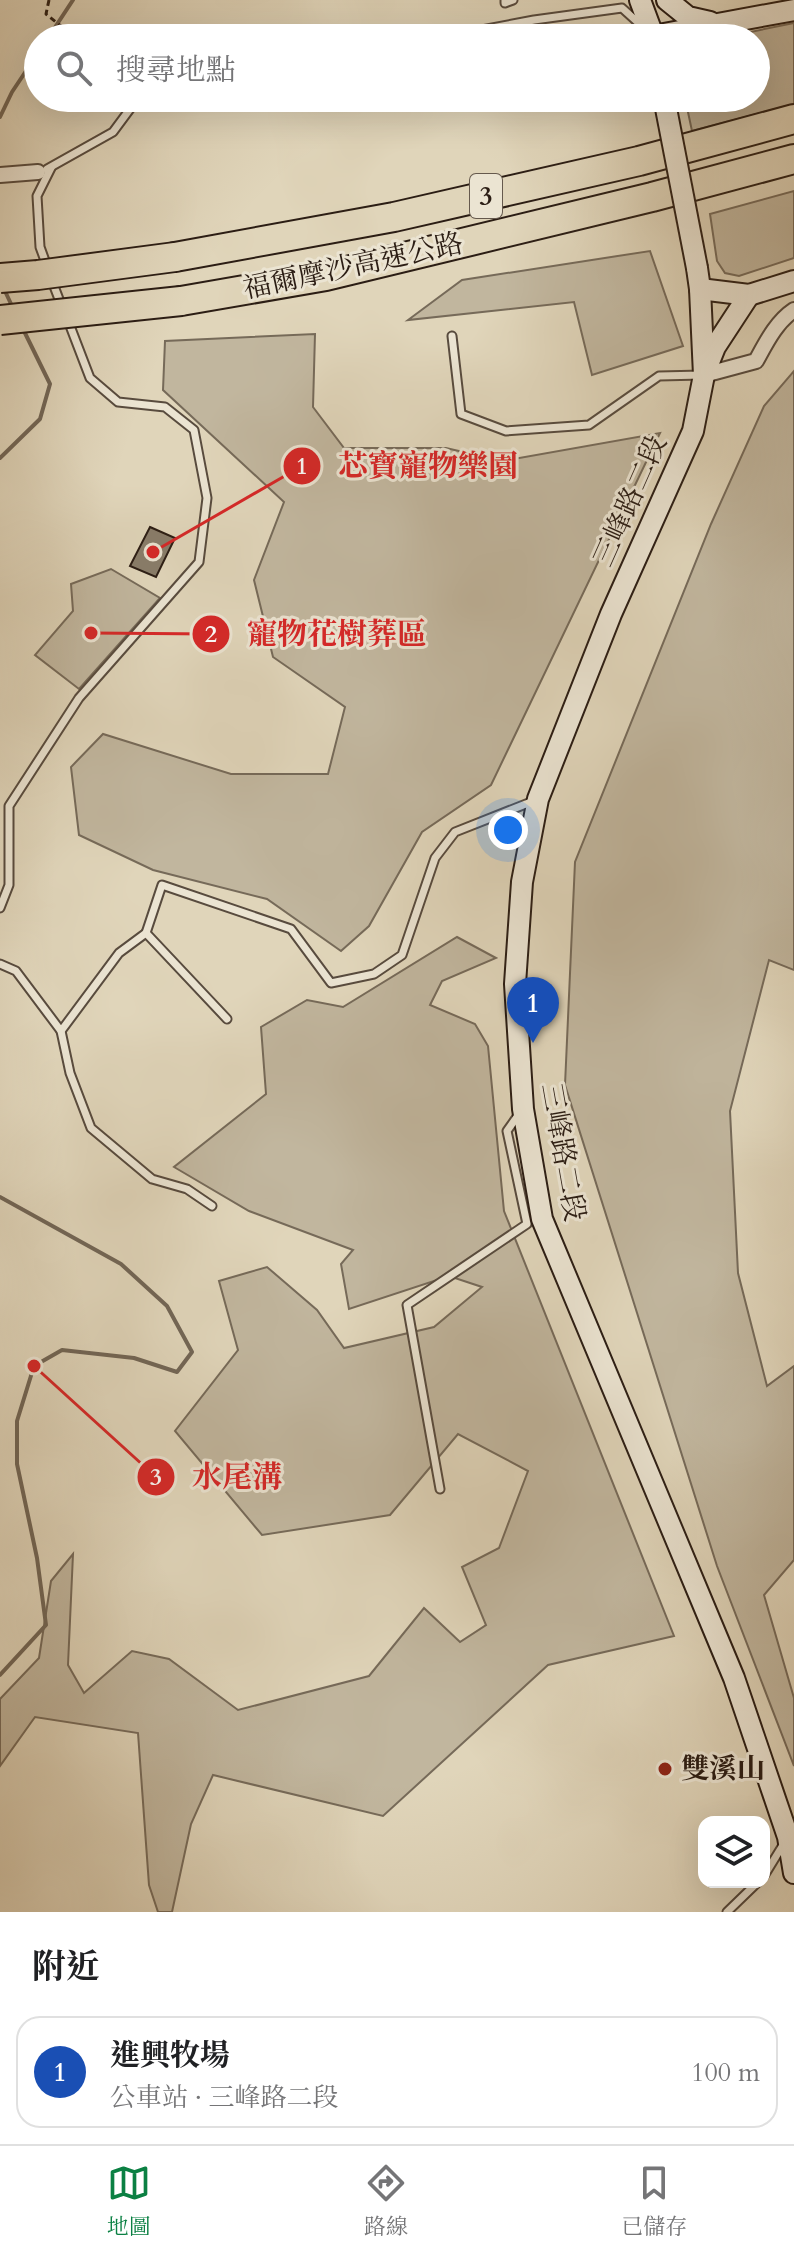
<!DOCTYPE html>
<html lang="zh-TW">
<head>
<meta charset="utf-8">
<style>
  body { margin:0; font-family:Cardo,"Noto Serif TC",serif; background:#f2f2f2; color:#202124 }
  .controls { position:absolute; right:24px; bottom:24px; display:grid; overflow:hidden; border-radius:16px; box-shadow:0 8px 32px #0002 }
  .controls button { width:72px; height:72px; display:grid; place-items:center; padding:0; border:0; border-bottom:2px solid #e0e0e0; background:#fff; color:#202124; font:40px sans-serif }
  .you { position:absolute; left:508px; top:830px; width:28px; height:28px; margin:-20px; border:6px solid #fff; border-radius:50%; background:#1a73e8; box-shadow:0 0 0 12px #1a73e833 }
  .badge { display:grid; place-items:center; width:52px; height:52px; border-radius:50%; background:#0b8043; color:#fff; font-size:26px; font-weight:700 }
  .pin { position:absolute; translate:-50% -66px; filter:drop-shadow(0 2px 4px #0008) }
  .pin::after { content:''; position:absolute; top:42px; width:28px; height:24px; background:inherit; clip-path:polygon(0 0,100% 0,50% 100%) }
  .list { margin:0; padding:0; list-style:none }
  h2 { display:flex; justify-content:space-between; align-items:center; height:104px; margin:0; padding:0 32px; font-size:34px }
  h2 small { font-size:26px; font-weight:400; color:#757577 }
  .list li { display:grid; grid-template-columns:52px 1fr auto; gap:24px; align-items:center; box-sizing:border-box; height:112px; margin:0 16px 16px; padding:0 16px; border:2px solid #e0e0e0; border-radius:24px }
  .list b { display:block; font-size:30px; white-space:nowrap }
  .list p { margin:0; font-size:26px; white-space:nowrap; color:#757577 }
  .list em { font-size:26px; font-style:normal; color:#757577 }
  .icon { flex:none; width:44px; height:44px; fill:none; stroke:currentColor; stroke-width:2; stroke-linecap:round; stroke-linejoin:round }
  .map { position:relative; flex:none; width:794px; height:1912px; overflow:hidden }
  .search { position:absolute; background:#fff; box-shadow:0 8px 32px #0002; left:24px; right:24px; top:24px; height:88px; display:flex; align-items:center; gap:20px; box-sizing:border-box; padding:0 28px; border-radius:44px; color:#757577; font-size:30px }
  .sheet { height:232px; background:#fff }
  nav { display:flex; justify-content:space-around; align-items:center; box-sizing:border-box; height:112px; border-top:2px solid #e0e0e0; background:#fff; font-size:22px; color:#757577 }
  nav a { display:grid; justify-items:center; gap:4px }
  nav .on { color:#0b8043 }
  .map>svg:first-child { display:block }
  .green { fill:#c1b69e; stroke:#766a59; stroke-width:2 }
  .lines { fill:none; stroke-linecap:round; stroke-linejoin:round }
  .stream { stroke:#726656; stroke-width:4 }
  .building { fill:#897d6a; stroke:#2b1d14; stroke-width:2 }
  .lane-casing { stroke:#584b3e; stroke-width:11 }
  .street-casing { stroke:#584b3e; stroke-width:18 }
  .secondary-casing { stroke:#2b1d14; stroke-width:24 }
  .highway-casing { stroke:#2b1d14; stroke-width:32 }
  .path { stroke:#2b1d14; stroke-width:3; stroke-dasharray:6 4; stroke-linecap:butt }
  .lane { stroke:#ebe4d2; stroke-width:7 }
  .street { stroke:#ebe4d2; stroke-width:14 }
  .secondary { stroke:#ebe4d2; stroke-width:20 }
  .highway { stroke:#e0d5ba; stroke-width:28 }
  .secondary-bridge-casing { stroke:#2b1d14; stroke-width:24; stroke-linecap:butt }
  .highway-bridge-casing { stroke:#2b1d14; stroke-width:32; stroke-linecap:butt }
  .secondary-bridge { stroke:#ebe4d2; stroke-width:20 }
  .highway-bridge { stroke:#e0d5ba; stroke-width:28 }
  .poi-dot { fill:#8f2418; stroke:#ebe4d2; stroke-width:3 }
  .labels { text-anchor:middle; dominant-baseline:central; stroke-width:6; stroke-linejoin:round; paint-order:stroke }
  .shield { fill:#ebe4d2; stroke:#65594d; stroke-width:2 }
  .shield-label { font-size:26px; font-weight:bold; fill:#2b1d14 }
  .street-label { font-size:28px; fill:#2b1d14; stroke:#ebe4d2 }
  .poi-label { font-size:28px; font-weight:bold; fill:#2b1d14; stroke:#ebe4d2; text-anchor:start }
  .leader { fill:none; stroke:#d62828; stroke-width:3 }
  .callout-dot { fill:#d62828; stroke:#ebe4d2; stroke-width:3 }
  .mark-label { font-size:24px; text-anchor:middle; font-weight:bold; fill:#fff }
  .callout-label { font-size:30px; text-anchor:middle; font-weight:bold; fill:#d62828; stroke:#ebe4d2; stroke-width:6; stroke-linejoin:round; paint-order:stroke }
</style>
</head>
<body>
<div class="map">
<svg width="794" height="1912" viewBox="0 0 794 1912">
  <rect width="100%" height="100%" fill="#e0d5ba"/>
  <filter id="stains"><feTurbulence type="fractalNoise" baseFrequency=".0025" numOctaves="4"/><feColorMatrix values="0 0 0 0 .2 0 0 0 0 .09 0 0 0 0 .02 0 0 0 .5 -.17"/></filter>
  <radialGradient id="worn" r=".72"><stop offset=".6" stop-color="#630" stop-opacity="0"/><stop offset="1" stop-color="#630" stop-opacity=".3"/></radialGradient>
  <g class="green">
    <polygon points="794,23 794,104 692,131 685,98 756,98 756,38 721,38"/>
    <polygon points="794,191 794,258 739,276 725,273 717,261 710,214"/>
    <polygon points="650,251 683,346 592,375 574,302 408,320 462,280"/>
    <polygon points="315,334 313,407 344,448 446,448 502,461 660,433 491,785 422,832 369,926 341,951 267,899 153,870 79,835 71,767 103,734 231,774 328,774 345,707 273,657 254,580 284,502 163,390 165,341"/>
    <polygon points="794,371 794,970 769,960 730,1111 738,1273 767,1386 794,1366 794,1560 764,1595 794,1698 794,1766 717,1566 565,1085 575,862 711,524 764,406"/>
    <polygon points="111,569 160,598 79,689 35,655 73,611 71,584"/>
    <polygon points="457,937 496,958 442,981 430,1005 475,1024 488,1046 504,1211 674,1636 548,1665 383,1816 213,1775 191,1824 172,1912 158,1912 149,1885 138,1733 35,1717 0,1766 0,1699 39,1658 51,1581 73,1554 68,1665 84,1693 132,1651 169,1659 238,1710 369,1676 424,1608 460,1642 486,1625 462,1567 499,1548 528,1471 458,1434 390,1515 262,1535 175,1431 238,1350 219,1281 267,1267 317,1310 344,1348 434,1327 482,1287 449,1276 349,1309 341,1264 353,1250 249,1211 174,1167 266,1094 261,1027 307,1000 343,1007"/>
  </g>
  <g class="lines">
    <g class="stream">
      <polyline points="48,38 73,0"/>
      <polyline points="0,117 12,92 38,53"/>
      <polyline points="4,289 12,306"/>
      <polyline points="0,458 40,419 50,384 23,329"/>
      <polyline points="0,1197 121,1264 167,1306 192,1352 177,1372 134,1358 62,1350 34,1366 17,1421 17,1464 37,1558 46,1625 0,1675"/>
    </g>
  </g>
  <polygon class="building" points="150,527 175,538 156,577 130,566"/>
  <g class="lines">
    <defs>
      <g id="lane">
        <polyline points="505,0 505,3 513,0"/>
        <polyline points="439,38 534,20 622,8 643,27"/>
        <polyline points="47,169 113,132 133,105 135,98"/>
        <polyline points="48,269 40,247 37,196 51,168"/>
        <polyline points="52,281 62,307"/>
        <polyline points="452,336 461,414 506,431 589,425 659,376 702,375"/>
        <polyline points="0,908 9,885 9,806 79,698 199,562 207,498 194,430 165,407 118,402 90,378 67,318"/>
        <polyline points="0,964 16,971 61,1031 119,953 146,933"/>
        <polyline points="227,1019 146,933 162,885 291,929 331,983 374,974 402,955 435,858 455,832 536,800"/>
        <polyline points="61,1031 70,1073 91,1128 152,1179 187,1189 212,1206"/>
        <polyline points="440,1489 407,1305 527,1224 507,1131 519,1114"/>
        <polyline points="764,1876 783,1845"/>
        <polyline points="727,1912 758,1882"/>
      </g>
      <g id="street">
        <polyline points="0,175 38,172"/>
        <path d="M704,375L756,361C766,343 776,322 794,310"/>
      </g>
      <g id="secondary">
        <polyline points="640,0 654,38"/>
        <polyline points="667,0 688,17 710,22"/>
        <polyline points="653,36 794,10"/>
        <polyline points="697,268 700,289 704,375 693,431 611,614 538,799 522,882 515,984 523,1109 542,1219 734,1678 788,1837 794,1873"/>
        <polyline points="700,289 749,295 794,281"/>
        <polyline points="707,367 715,347 749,295"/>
      </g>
      <g id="highway">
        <polyline points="175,257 394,217 639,161 794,119"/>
        <polyline points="181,301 326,276 652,197 794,159"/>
      </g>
    </defs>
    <use href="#lane" class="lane-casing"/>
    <use href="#street" class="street-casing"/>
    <use href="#secondary" class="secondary-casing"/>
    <use href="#highway" class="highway-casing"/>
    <polyline class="path" points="49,0 46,14 76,38"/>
    <use href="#lane" class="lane"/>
    <use href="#street" class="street"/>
    <use href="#secondary" class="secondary"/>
    <use href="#highway" class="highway"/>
    <defs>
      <polyline id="secondary-bridge" points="664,98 697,268"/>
      <g id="highway-bridge">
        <polyline points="0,278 38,275 175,257"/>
        <polyline points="0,320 181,301"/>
      </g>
    </defs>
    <use href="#secondary-bridge" class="secondary-bridge-casing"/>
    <use href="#highway-bridge" class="highway-bridge-casing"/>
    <use href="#secondary-bridge" class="secondary-bridge"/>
    <use href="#highway-bridge" class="highway-bridge"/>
  </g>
  <circle class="poi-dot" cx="665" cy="1769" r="8"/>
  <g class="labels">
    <rect class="shield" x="470" y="174" width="32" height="44" rx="6"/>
    <g class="shield-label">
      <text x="486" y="196">3</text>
    </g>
    <g class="street-label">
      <text transform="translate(353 266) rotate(-12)">福爾摩沙高速公路</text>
      <text transform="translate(630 501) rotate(-66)">三峰路二段</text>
      <text transform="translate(563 1152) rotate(80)">三峰路二段</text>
    </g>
    <g class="poi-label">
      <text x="681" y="1769">雙溪山</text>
    </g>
  </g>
  <path class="leader" d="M153 552L302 466M91 633L211 634M34 1366L156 1477"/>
  <g class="callout-dot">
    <circle cx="153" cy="552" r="8"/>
    <circle cx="91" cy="633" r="8"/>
    <circle cx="34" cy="1366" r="8"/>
    <circle cx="302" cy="466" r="20"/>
    <circle cx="211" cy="634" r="20"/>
    <circle cx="156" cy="1477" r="20"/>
  </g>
  <g class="mark-label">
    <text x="302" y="474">1</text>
    <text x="211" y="642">2</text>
    <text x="156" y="1485">3</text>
  </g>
  <g class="callout-label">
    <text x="428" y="476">芯寶寵物樂園</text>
    <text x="337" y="644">寵物花樹葬區</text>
    <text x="237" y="1487">水尾溝</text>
  </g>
  <rect width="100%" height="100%" filter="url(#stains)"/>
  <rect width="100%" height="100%" fill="url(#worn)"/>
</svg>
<div class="controls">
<button><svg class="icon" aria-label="layers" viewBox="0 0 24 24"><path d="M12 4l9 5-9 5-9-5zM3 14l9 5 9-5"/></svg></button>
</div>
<div class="you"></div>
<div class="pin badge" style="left:533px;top:1043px;background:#1a4fb4">1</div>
<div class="search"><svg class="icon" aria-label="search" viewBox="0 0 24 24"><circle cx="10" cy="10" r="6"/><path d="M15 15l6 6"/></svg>搜尋地點</div>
</div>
<section class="sheet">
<h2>附近<small></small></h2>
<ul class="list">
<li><span class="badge" style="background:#1a4fb4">1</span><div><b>進興牧場</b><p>公車站 · 三峰路二段</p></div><em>100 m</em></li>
</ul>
</section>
<nav>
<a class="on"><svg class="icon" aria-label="map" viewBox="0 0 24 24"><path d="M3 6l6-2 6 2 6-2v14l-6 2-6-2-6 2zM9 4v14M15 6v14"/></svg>地圖</a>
<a><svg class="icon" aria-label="directions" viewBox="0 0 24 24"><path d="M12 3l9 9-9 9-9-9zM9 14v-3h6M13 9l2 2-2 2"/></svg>路線</a>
<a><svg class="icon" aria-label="saved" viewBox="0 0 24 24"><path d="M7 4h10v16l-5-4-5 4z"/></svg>已儲存</a>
</nav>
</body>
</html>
